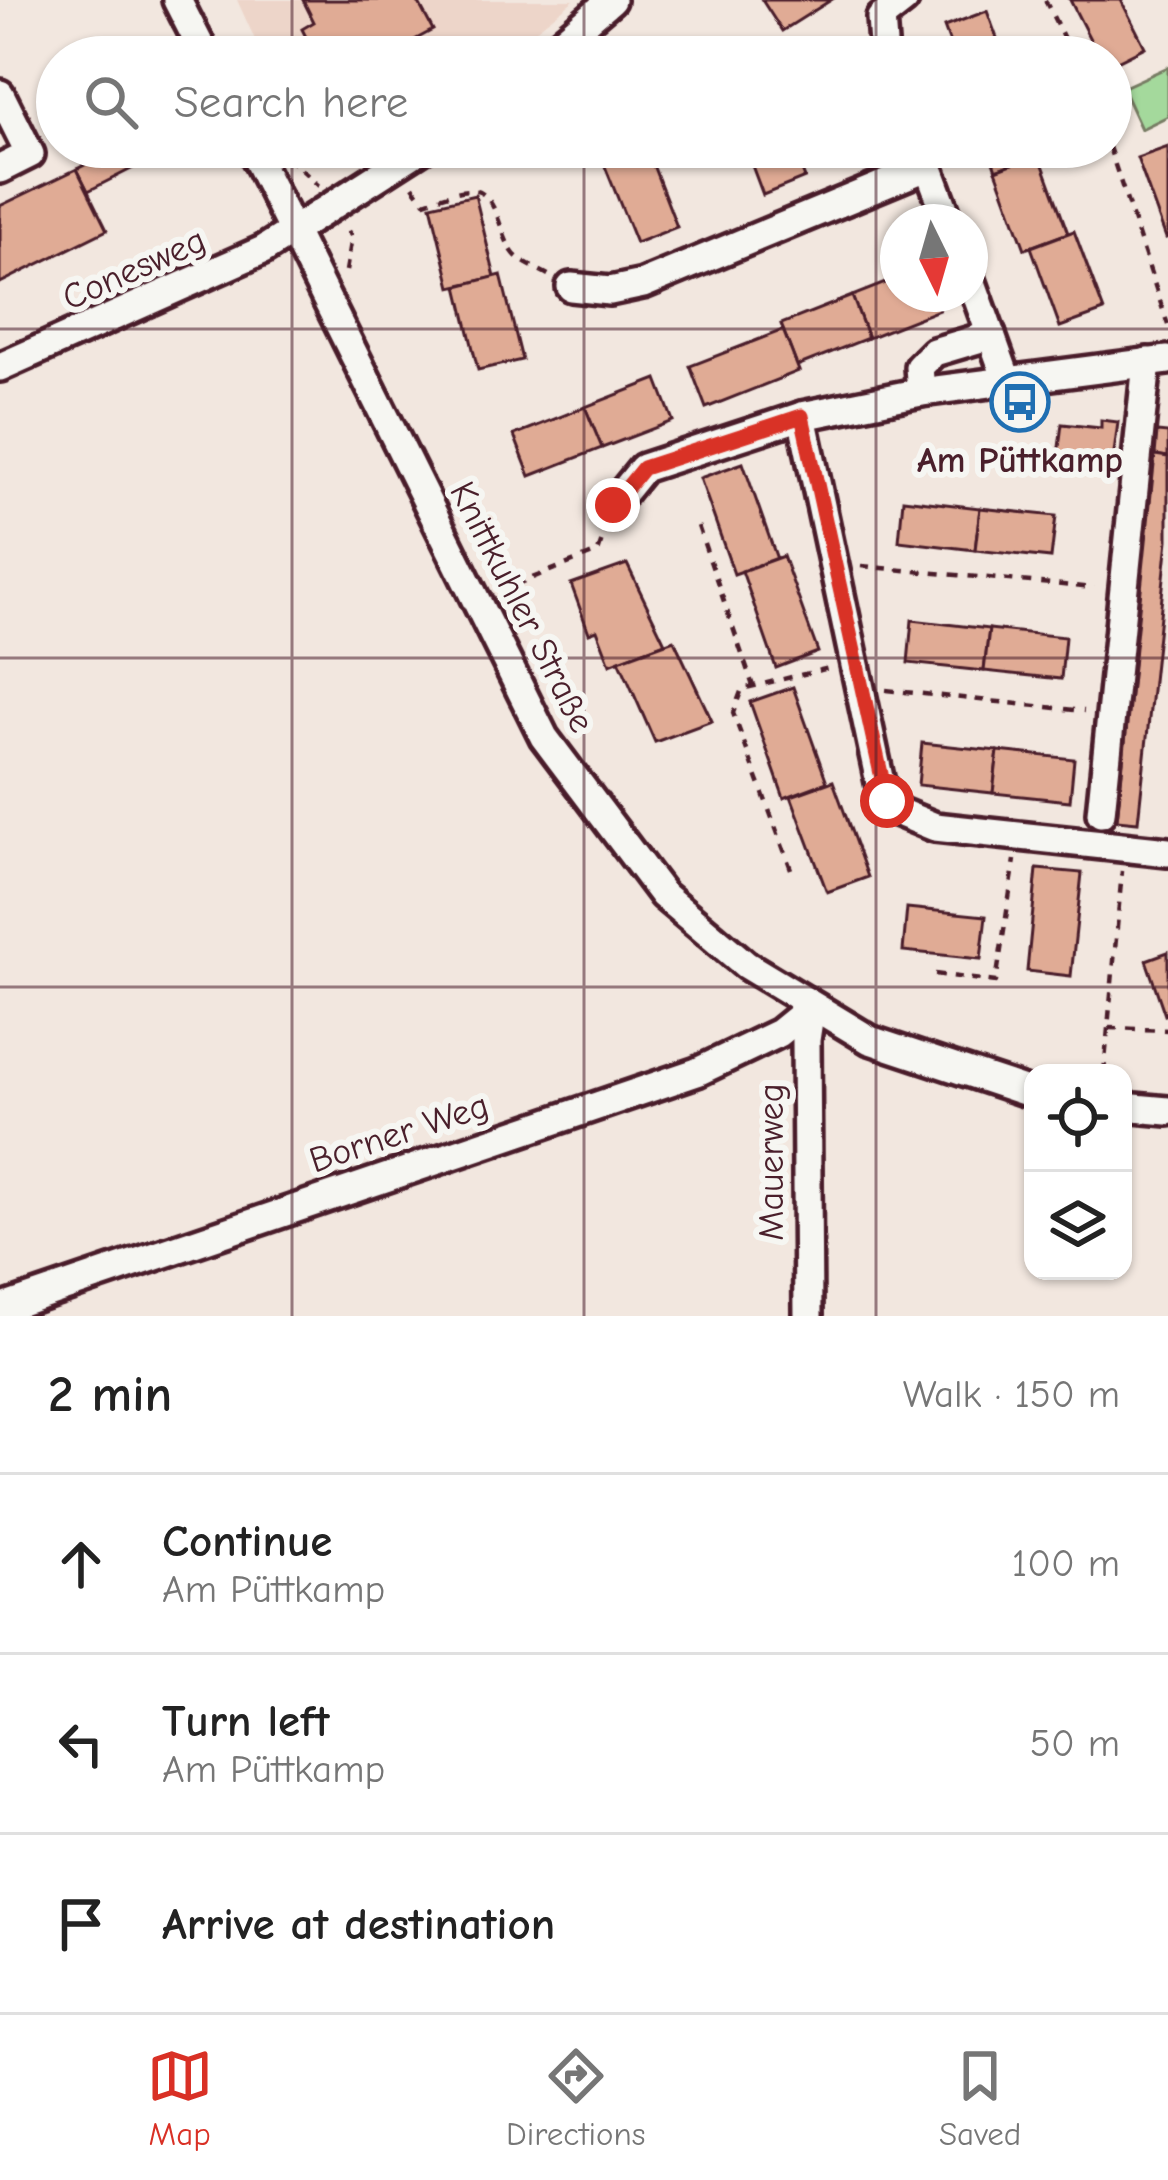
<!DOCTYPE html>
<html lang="en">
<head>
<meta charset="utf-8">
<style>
  body { margin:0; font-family:"Comic Neue",sans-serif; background:#f6f6f6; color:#222 }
  .controls { position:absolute; right:36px; bottom:36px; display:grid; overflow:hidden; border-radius:24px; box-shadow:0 3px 9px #0004 }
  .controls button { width:108px; height:108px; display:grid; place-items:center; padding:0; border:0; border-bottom:3px solid #e0e0e0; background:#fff; color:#222; font:60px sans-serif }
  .compass { position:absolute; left:880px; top:204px; width:108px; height:108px; border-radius:50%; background:#fff; box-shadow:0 3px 9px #0004; rotate:175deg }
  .stop { position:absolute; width:36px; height:36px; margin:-27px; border:9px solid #d93025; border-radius:50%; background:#fff }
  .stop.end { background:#d93025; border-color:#fff; box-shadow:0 3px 12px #0008 }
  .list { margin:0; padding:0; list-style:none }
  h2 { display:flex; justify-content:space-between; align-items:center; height:156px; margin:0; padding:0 48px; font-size:51px }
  h2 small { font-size:39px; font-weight:400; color:#767676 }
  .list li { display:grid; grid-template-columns:78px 1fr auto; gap:36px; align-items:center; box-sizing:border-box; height:180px; padding:0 48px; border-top:3px solid #e0e0e0 }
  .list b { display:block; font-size:45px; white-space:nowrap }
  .list p { margin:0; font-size:39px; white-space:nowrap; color:#767676 }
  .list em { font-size:39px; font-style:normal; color:#767676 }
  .icon { flex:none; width:66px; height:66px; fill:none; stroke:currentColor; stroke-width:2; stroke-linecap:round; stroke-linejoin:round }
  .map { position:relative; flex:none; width:1168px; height:1316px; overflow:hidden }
  .search { position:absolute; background:#fff; box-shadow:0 3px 9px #0004; left:36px; right:36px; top:36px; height:132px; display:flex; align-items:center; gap:30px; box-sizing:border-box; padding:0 42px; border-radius:66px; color:#767676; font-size:45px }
  .sheet { height:696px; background:#fff }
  nav { display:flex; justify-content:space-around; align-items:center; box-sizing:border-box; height:168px; border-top:3px solid #e0e0e0; background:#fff; font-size:33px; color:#767676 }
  nav a { display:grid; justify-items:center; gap:6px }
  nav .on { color:#d93025 }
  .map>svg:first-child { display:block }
  .built { fill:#edd5c9 }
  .green { fill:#a4d99c; stroke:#777c64; stroke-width:3 }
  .building { fill:#e0ab95; stroke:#4a1f2b; stroke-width:3 }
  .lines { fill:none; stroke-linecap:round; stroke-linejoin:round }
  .minor-casing { stroke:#4a1f2b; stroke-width:36 }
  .path { stroke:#4a1f2b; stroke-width:4.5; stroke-dasharray:9 9; stroke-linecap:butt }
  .minor { stroke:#f6f6f2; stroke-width:27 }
  .route { stroke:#d93025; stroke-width:15 }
  .grid { fill:none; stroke:#4a1f2b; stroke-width:3; stroke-opacity:0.55 }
  .labels { text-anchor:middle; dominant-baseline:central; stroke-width:12; stroke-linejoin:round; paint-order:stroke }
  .street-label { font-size:36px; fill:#4a1f2b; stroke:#f6f6f2 }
  .poi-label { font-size:36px; font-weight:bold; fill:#4a1f2b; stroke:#f6f6f2 }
</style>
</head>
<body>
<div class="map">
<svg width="1168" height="1316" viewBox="0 0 1168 1316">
  <rect width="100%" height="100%" fill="#f2e7df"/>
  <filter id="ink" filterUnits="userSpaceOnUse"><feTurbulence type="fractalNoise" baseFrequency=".00833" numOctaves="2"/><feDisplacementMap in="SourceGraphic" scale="24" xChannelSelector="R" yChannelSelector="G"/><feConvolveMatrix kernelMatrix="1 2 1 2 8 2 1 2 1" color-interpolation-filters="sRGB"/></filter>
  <g filter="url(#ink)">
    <polygon class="built" points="237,0 574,0 501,57 263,57"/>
    <polygon class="green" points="1168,67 1168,116 1141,129 1122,88"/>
    <g class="building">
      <polygon points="303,0 417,0 433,30 383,57 316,57 302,29 314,22"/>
      <polygon points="762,0 831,0 782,31"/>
      <polygon points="1070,0 1121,0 1145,47 1111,64 1111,57 1099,57"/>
      <polygon points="987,11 1004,57 955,57 944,27"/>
      <polygon points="120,147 144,147 151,159 88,191 77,169"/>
      <polygon points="646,147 677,227 636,243 598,149"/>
      <polygon points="745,147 793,147 805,178 763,195"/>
      <polygon points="988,147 1037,147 1039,154 996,170"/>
      <polygon points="1168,147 1168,237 1166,238 1137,158"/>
      <polygon points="1039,154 1068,233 1025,249 996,170"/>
      <polygon points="77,169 107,230 0,283 0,206"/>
      <polygon points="475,195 495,277 451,287 431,205"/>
      <polygon points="1074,231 1104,311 1060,327 1031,247"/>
      <polygon points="501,275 522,360 478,370 458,286"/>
      <polygon points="898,278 898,294 933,294 939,310 868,338 852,296"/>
      <polygon points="852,296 868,338 797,366 781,324"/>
      <polygon points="783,330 799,371 706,408 690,366"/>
      <polygon points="657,379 673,421 602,448 585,407"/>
      <polygon points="585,407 602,448 530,476 514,435"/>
      <polygon points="1101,420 1118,422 1112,469 1057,463 1062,424 1101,428"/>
      <polygon points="1157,432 1168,433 1168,457 1155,455"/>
      <polygon points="1155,455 1168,457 1168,540 1138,822 1117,820"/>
      <polygon points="743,463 777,559 734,574 700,478"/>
      <polygon points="903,499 980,508 975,550 899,541"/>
      <polygon points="980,508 1056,516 1051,558 975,550"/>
      <polygon points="783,556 818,652 776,668 742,571"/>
      <polygon points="627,564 665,643 610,664 597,630 589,633 571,584"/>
      <polygon points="912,620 989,629 984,671 908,663"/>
      <polygon points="989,629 1065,637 1061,679 984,671"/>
      <polygon points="674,640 712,721 655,742 619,660"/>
      <polygon points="793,687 827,782 784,798 750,702"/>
      <polygon points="922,743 998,751 993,793 918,785"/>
      <polygon points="998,751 1074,759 1070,801 993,793"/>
      <polygon points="833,781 868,877 827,892 791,796"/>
      <polygon points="1037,869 1082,873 1071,976 1027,971"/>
      <polygon points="907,908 986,916 981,959 903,951"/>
      <polygon points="1168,952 1168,1014 1165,1015 1146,960"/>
    </g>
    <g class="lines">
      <defs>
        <g id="minor">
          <polyline points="177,0 206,57"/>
          <polyline points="544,57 611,0"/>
          <polyline points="884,57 881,18 904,0"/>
          <polyline points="0,94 30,154 0,169"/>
          <polyline points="251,147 544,737 663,895 746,965 870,1040 1033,1094"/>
          <polyline points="921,147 949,222"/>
          <polyline points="970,277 1007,380"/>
          <polyline points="571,287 610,291 643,284 929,166"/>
          <polyline points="0,367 263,250 424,147"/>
          <polyline points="921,392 919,367 934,352 991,335"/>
          <polyline points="802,416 921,392 1168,360"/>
          <polyline points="613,505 643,468 802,416 881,787 896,811 935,827 1168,852"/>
          <polyline points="1101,813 1147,362"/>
          <polyline points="1123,1107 1168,1111"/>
          <polyline points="0,1309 697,1072 779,1033 811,1007"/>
          <polyline points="808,1316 806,1040 811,1007"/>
        </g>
      </defs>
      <use href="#minor" class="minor-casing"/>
      <g class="path">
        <polyline points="1045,0 1073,57"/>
        <polyline points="1109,147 1168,325"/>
        <polyline points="288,157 319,186"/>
        <path d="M413,186L425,202C438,198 457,190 471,190C499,190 499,241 517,257C526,265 540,270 550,276"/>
        <polyline points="346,271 352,237 348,231"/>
        <polyline points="698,526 753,686"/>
        <polyline points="861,566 1094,588"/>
        <polyline points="499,591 598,552 606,528"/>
        <polyline points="886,690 1084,711"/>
        <polyline points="791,869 733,713 742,689 829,668"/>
        <polyline points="935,974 996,982 1015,860"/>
        <polyline points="1109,1028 1168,1030"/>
        <polyline points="1104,1073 1122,871"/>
      </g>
      <use href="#minor" class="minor"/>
    </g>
  </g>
  <g class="lines" filter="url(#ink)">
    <polyline class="route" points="613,505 643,468 802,416 887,801"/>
  </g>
  <path class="grid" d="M292,0V57M584,0V57M876,0V57M292,147V1316M584,147V1316M876,147V1316M0,329H1168M0,658H1168M0,987H1168"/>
  <defs>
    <symbol id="bus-ring" viewBox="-11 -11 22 22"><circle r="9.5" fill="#f6f6f2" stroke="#1f6fb2" stroke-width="1.5"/><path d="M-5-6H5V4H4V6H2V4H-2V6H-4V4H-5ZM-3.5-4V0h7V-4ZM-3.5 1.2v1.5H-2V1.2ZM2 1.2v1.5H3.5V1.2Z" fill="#1f6fb2"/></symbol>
  </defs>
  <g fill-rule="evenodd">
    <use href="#bus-ring" x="987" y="369" width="66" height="66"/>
  </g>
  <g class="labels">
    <g class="street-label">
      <text transform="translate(134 269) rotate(-24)">Conesweg</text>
      <text transform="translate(522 607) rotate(63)">Knittkuhler Straße</text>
      <text transform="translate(399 1133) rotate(-18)">Borner Weg</text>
      <text transform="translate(771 1162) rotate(-90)">Mauerweg</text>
    </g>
    <g class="poi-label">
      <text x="1020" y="460">Am Püttkamp</text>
    </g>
  </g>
</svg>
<div class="controls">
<button><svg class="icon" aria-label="locate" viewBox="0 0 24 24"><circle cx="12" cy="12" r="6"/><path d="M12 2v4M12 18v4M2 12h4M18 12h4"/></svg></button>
<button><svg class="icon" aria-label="layers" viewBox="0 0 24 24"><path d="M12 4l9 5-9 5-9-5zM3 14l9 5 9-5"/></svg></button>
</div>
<svg class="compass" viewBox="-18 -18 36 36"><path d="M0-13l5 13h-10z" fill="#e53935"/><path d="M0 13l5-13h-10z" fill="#767676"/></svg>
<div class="stop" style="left:887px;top:801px"></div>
<div class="stop end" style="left:613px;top:505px"></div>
<div class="search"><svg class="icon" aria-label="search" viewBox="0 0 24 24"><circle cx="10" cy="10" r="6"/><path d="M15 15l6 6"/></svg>Search here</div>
</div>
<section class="sheet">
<h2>2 min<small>Walk · 150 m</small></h2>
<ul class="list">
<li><svg class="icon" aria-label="ahead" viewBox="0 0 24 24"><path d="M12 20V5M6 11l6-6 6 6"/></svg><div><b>Continue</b><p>Am Püttkamp</p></div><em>100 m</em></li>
<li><svg class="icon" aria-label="left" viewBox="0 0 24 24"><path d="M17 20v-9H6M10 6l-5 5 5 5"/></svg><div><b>Turn left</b><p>Am Püttkamp</p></div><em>50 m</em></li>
<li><svg class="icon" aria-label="arrive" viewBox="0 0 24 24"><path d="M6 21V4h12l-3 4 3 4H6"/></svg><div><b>Arrive at destination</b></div></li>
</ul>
</section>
<nav>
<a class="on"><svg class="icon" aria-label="map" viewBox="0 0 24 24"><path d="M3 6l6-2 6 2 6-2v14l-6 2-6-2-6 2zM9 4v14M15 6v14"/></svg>Map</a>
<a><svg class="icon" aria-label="directions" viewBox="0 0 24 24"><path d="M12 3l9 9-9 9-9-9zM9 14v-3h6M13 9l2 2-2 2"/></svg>Directions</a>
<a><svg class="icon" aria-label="saved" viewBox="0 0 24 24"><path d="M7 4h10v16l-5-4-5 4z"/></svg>Saved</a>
</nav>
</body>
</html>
